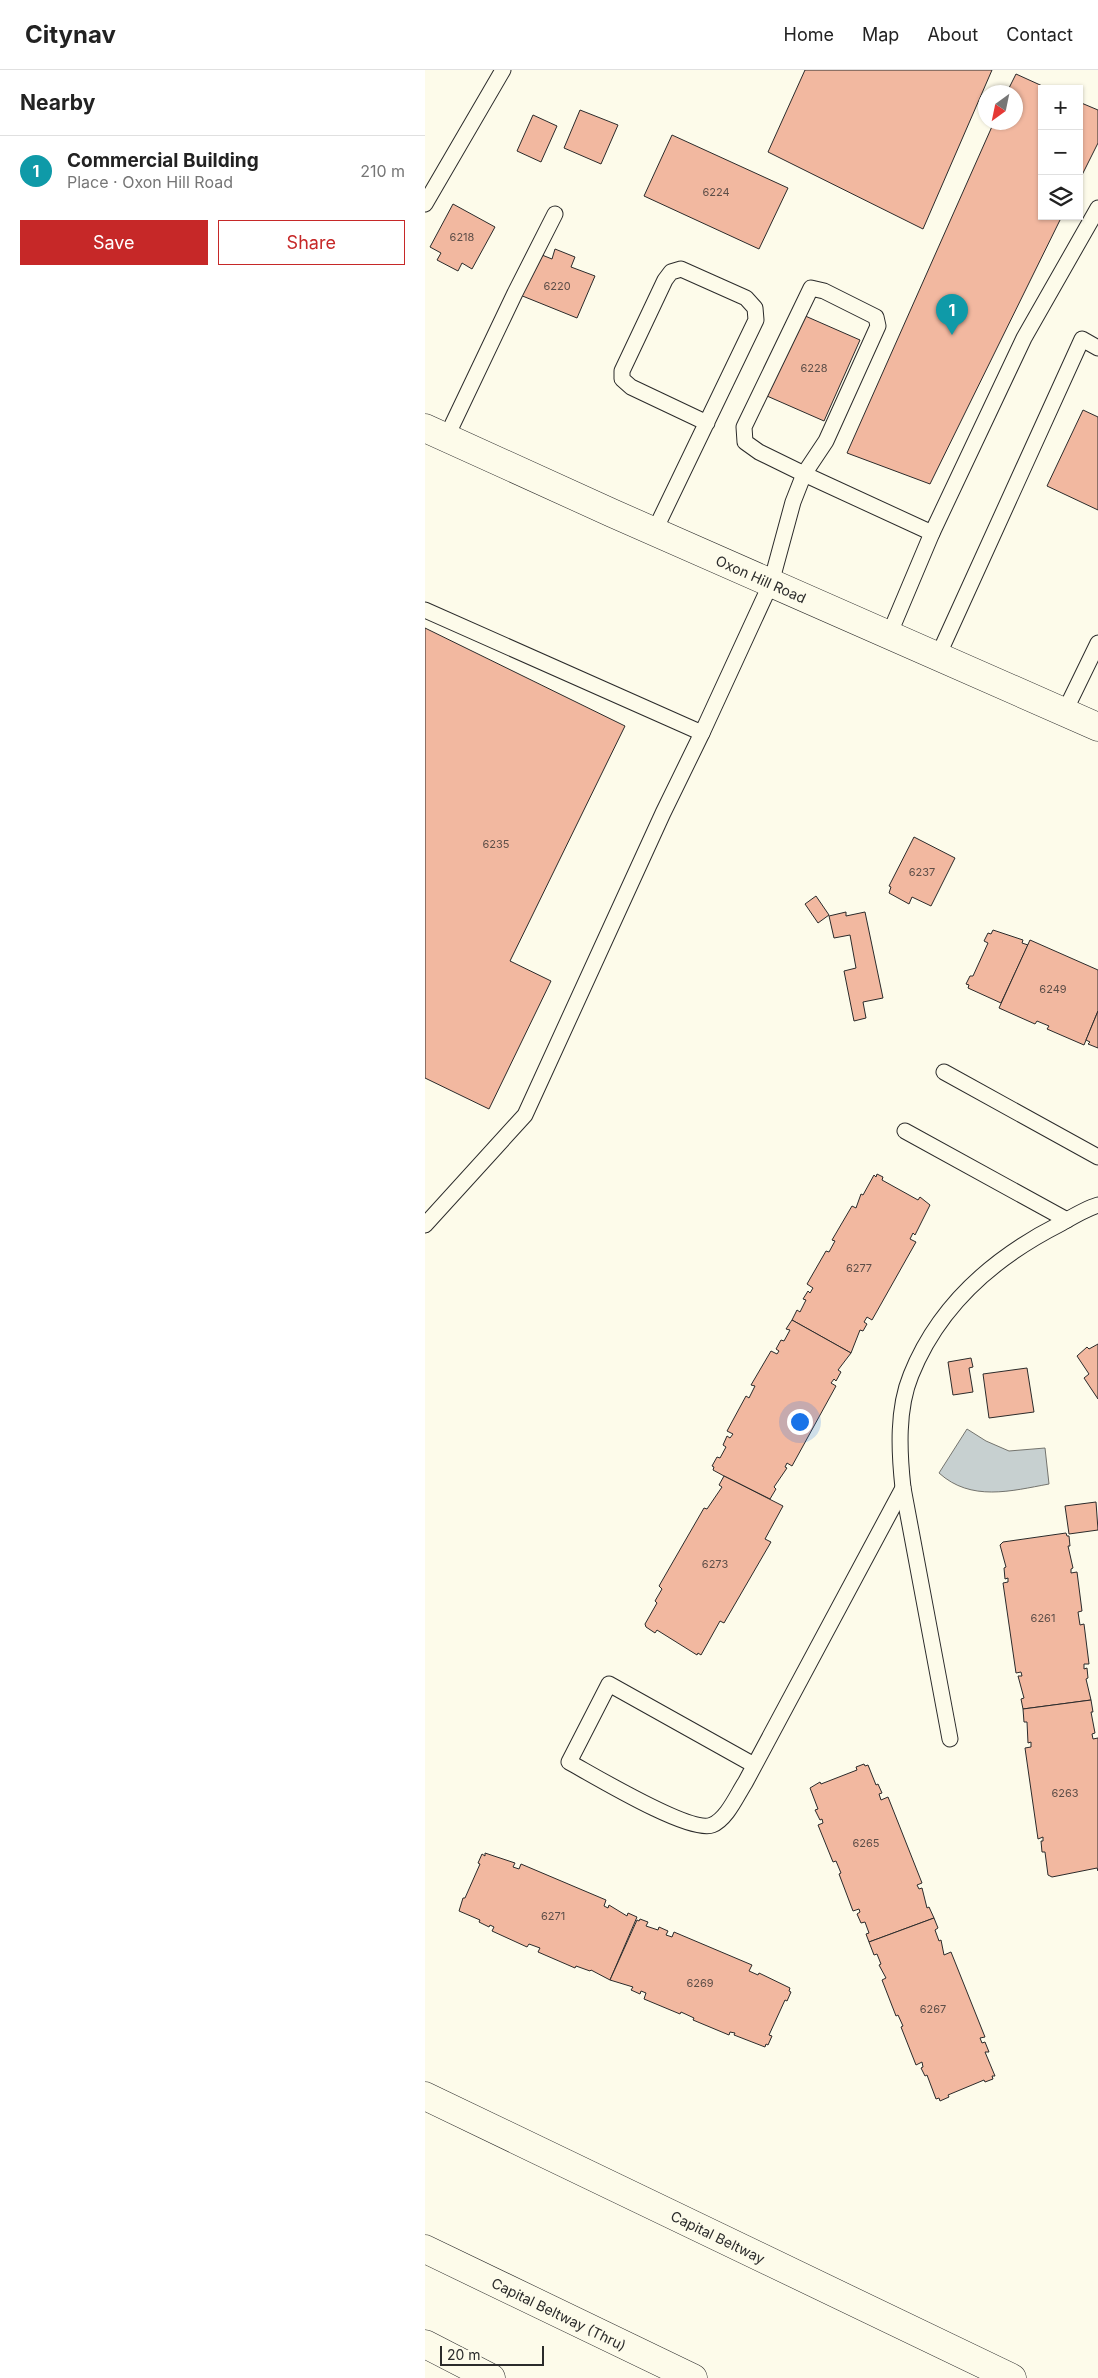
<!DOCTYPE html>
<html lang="en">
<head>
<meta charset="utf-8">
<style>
  body { margin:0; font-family:Inter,sans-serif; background:#f6f6f6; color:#222 }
  .controls { position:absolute; right:15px; top:15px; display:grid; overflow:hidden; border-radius:0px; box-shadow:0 1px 4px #0004 }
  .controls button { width:45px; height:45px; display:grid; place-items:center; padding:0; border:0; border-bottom:1px solid #e0e0e0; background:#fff; color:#222; font:25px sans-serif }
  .compass { position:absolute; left:553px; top:15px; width:45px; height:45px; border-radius:50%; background:#fff; box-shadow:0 1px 4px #0004; rotate:213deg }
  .scale { position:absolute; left:15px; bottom:12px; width:104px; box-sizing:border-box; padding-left:5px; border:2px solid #2b2b2b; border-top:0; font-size:14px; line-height:18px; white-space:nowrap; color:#2b2b2b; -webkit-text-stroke:4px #fdfbea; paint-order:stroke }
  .you { position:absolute; left:374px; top:1351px; width:18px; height:18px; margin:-12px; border:4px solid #fff; border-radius:50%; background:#1a73e8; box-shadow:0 0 0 8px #1a73e833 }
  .badge { display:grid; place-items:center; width:32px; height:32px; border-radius:50%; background:#c62828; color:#fff; font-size:16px; font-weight:700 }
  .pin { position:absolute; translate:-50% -41px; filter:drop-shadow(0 1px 2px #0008) }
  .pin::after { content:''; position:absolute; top:26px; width:18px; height:15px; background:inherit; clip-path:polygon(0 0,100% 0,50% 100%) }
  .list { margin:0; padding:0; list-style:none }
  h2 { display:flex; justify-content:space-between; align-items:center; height:65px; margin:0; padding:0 20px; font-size:21px }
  h2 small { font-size:16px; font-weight:400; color:#767676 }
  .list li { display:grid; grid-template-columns:32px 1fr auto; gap:15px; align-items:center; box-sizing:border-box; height:70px; padding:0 20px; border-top:1px solid #e0e0e0 }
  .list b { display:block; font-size:19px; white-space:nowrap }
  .list p { margin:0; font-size:16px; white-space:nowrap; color:#767676 }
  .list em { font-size:16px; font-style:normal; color:#767676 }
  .actions { display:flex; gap:10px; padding:15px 20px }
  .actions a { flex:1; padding:11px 0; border:1px solid #c62828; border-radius:0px; text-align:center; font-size:18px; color:#c62828 }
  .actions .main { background:#c62828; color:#fff }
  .icon { flex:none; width:28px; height:28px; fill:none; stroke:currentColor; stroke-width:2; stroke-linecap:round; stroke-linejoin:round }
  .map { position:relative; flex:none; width:673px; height:2308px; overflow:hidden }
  header { display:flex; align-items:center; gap:30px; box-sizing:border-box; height:70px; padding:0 25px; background:#fff; border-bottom:1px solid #e0e0e0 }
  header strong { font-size:24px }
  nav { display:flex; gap:28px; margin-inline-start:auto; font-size:18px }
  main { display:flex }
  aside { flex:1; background:#fff }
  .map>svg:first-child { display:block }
  .water { fill:#c7d0d0; stroke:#74746e }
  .building { fill:#f2b8a0; stroke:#2b2b2b }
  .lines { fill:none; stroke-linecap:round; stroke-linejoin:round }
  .lane-casing { stroke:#2b2b2b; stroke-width:17 }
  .primary-casing { stroke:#2b2b2b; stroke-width:29 }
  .highway-casing { stroke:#2b2b2b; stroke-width:29 }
  .lane { stroke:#fdfbea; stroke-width:15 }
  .primary { stroke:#fdfbea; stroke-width:28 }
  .highway { stroke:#fdfbea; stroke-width:28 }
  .labels { text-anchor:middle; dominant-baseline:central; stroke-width:4; stroke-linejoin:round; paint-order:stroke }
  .number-label { font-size:11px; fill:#5d4e48 }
  .street-label { font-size:14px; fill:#2b2b2b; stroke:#fdfbea }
</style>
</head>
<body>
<header>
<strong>Citynav</strong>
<nav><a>Home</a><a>Map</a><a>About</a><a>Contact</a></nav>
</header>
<main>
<aside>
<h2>Nearby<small></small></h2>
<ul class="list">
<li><span class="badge" style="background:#0f9aa8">1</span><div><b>Commercial Building</b><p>Place · Oxon Hill Road</p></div><em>210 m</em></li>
</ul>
<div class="actions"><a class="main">Save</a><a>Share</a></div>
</aside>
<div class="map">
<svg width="673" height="2308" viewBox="0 0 673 2308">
  <rect width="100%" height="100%" fill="#fdfbea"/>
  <path class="water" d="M542,1359L561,1371L584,1381L620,1378L624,1414C586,1421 546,1432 514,1403Z"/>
  <g class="building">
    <polygon points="380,0 567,0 498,159 343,82"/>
    <polygon points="591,4 624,19 617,19 617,146 637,146 505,414 422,383 569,52 590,52 590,22 582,22"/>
    <polygon points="654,32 673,40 673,73 654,111"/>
    <polygon points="155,40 193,55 176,94 139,78"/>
    <polygon points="108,45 132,56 116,92 92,81"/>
    <polygon points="247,65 363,118 334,179 219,126"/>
    <polygon points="28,134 70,157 47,199 37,193 33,201 12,190 16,183 5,177"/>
    <polygon points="130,179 150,187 146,197 170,206 152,248 95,225 112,183 127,189"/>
    <polygon points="378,245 435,270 399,351 342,326"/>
    <polygon points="658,340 673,347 673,440 622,416"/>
    <polygon points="0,558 200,656 85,891 126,911 64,1039 0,1008"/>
    <polygon points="489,767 530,788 506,836 487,827 484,834 464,823 466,817 464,816"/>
    <polygon points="391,826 404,845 393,853 380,834"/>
    <polygon points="421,842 421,846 440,842 458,928 438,932 441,948 429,951 419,901 431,898 425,865 409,868 404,846"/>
    <polygon points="568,860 598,870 597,873 603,875 576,933 543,918 544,915 541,914 545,906 548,906 563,873 559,871 563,863 566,864"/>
    <polygon points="605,870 673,900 673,941 659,975 622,959 624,956 612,951 610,954 574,938"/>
    <polygon points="673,941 673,978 663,974 665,972 661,970"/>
    <polygon points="452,1104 458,1107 457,1110 493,1130 495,1127 505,1135 490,1165 488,1163 485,1169 491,1172 447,1250 442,1247 439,1252 442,1254 438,1261 435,1260 426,1283 367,1250 372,1240 375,1242 381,1230 378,1229 383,1221 385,1223 388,1218 382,1214 401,1181 404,1182 410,1171 407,1170 427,1136 431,1138 436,1124 438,1125 449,1105 451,1107"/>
    <polygon points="367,1250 426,1283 413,1300 416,1302 411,1311 409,1309 406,1313 411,1316 367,1396 362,1393 360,1397 362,1398 349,1417 351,1419 345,1429 299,1406 288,1400 289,1397 287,1396 292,1387 295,1388 301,1377 298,1375 302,1366 305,1368 308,1364 302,1361 321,1326 324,1328 330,1316 326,1315 346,1281 352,1284 354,1281 351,1279 356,1270 359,1271 365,1260 361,1259"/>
    <polygon points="673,1274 673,1329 659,1308 664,1304 652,1286 662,1277 664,1279"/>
    <polygon points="546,1288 548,1297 544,1298 548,1322 528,1325 523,1292"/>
    <polygon points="602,1298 609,1342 564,1348 558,1304"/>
    <polygon points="299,1406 358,1436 340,1469 346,1472 299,1553 295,1551 276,1585 273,1583 272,1585 232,1560 230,1563 221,1557 220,1554 232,1533 230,1531 237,1519 234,1516 279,1438 282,1439 297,1417 294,1415"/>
    <polygon points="671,1432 673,1460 644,1464 640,1436"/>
    <polygon points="641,1463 642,1466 644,1466 645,1476 643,1476 648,1498 646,1499 646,1503 652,1502 657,1541 653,1542 655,1555 659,1554 664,1594 659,1594 659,1599 662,1598 663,1608 661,1609 666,1630 598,1639 596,1629 599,1628 593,1606 597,1606 596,1602 591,1603 578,1513 583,1512 583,1508 580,1509 579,1498 581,1497 575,1475 578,1472"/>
    <polygon points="666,1630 668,1642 666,1642 670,1663 667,1664 668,1669 673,1668 673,1801 672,1798 627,1807 623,1805 620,1782 617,1782 616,1771 618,1771 618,1767 613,1769 600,1678 606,1677 606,1672 603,1673 602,1652 599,1652 598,1639"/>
    <polygon points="439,1694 440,1696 443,1695 451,1715 453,1714 457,1723 454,1724 456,1730 463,1727 497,1813 492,1815 494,1819 497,1818 502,1838 504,1837 509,1848 444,1872 441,1864 444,1863 440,1852 436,1853 432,1844 435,1842 434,1839 428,1841 414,1804 416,1803 411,1791 408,1792 393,1755 398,1753 397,1749 395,1750 390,1740 393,1739 385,1718 395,1712 396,1714 432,1700 431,1697"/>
    <polygon points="60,1783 90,1793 88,1797 94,1799 96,1794 181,1830 179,1836 183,1838 184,1835 202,1846 203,1843 212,1847 185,1910 166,1900 165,1901 151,1896 150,1898 113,1882 115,1878 104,1874 102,1877 67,1861 69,1857 65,1855 64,1857 54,1852 55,1850 34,1841 38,1828 40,1828 55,1794 53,1793 57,1784 60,1786"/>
    <polygon points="509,1848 513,1858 510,1860 514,1871 516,1870 519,1885 526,1882 560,1967 555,1968 557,1973 560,1972 564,1982 560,1982 570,2006 567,2006 568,2009 560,2012 559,2010 523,2025 524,2027 515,2031 514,2028 511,2029 502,2005 500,2006 496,1998 498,1997 497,1992 491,1995 476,1957 478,1956 473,1945 471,1946 457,1910 461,1908 454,1895 456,1894 452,1884 449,1885 444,1872"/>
    <polygon points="215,1849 223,1852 221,1856 233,1860 234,1857 243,1861 241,1865 247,1867 249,1862 327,1895 324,1901 333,1905 334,1903 365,1918 364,1921 366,1922 362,1931 360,1930 344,1965 347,1966 343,1975 341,1974 340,1977 309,1965 310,1963 305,1962 304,1965 268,1950 269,1948 256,1942 255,1944 219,1929 221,1923 216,1921 215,1924 206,1920 208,1917 185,1910 212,1850 214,1851"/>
  </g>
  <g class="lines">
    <defs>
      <g id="lane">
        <polyline points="0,134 78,0"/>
        <polygon points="386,218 399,221 451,247 453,256 401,371 379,404 334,382 320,372 319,357"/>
        <polyline points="21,368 90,223 130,144"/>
        <polyline points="229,462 331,250 330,238 321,228 256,199 246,202 240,210 197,301 197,309 206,317 282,353"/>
        <polyline points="507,463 599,268 673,138"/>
        <polyline points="0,540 277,663 346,513 368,432 379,404 507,463 464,565"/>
        <polyline points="513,586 657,269 673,278"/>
        <polyline points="639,643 673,573"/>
        <polyline points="519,1002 673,1087"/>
        <polyline points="480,1061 642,1150"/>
        <polyline points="0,1155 100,1045 238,743 277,663"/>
        <path d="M525,1669L478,1418C474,1381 472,1339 486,1305C514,1235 570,1187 635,1154C647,1147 660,1139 673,1135"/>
        <path d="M329,1695L184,1614L144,1692C168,1705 265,1764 287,1755C302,1749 312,1725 320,1713L478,1418"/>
      </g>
      <polyline id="primary" points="0,358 187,443 673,657"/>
      <g id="highway">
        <polyline points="0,2026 587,2308"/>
        <polyline points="0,2179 268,2308"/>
        <polyline points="0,2274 66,2308"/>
      </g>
    </defs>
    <use href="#lane" class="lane-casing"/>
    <use href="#primary" class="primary-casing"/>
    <use href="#highway" class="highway-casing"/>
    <use href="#lane" class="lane"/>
    <use href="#primary" class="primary"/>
    <use href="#highway" class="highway"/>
  </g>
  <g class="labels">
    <g class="number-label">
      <text x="291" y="122">6224</text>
      <text x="37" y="167">6218</text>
      <text x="132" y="216">6220</text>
      <text x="389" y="298">6228</text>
      <text x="71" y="774">6235</text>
      <text x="497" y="802">6237</text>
      <text x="628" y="919">6249</text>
      <text x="434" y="1198">6277</text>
      <text x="290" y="1494">6273</text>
      <text x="618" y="1548">6261</text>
      <text x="640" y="1723">6263</text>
      <text x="441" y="1773">6265</text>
      <text x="128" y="1846">6271</text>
      <text x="275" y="1913">6269</text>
      <text x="508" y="1939">6267</text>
    </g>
    <g class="street-label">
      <text transform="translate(336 509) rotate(24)">Oxon Hill Road</text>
      <text transform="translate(293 2167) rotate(26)">Capital Beltway</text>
      <text transform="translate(134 2244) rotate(26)">Capital Beltway (Thru)</text>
    </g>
  </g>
</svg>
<div class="controls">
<button>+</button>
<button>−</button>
<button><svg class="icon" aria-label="layers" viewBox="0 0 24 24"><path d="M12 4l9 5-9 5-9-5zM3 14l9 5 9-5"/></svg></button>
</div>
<svg class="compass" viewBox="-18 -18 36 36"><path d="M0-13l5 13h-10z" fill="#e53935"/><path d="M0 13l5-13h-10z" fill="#767676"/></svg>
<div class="scale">20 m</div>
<div class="you"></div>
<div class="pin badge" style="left:527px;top:265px;background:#0f9aa8">1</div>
</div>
</main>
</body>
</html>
